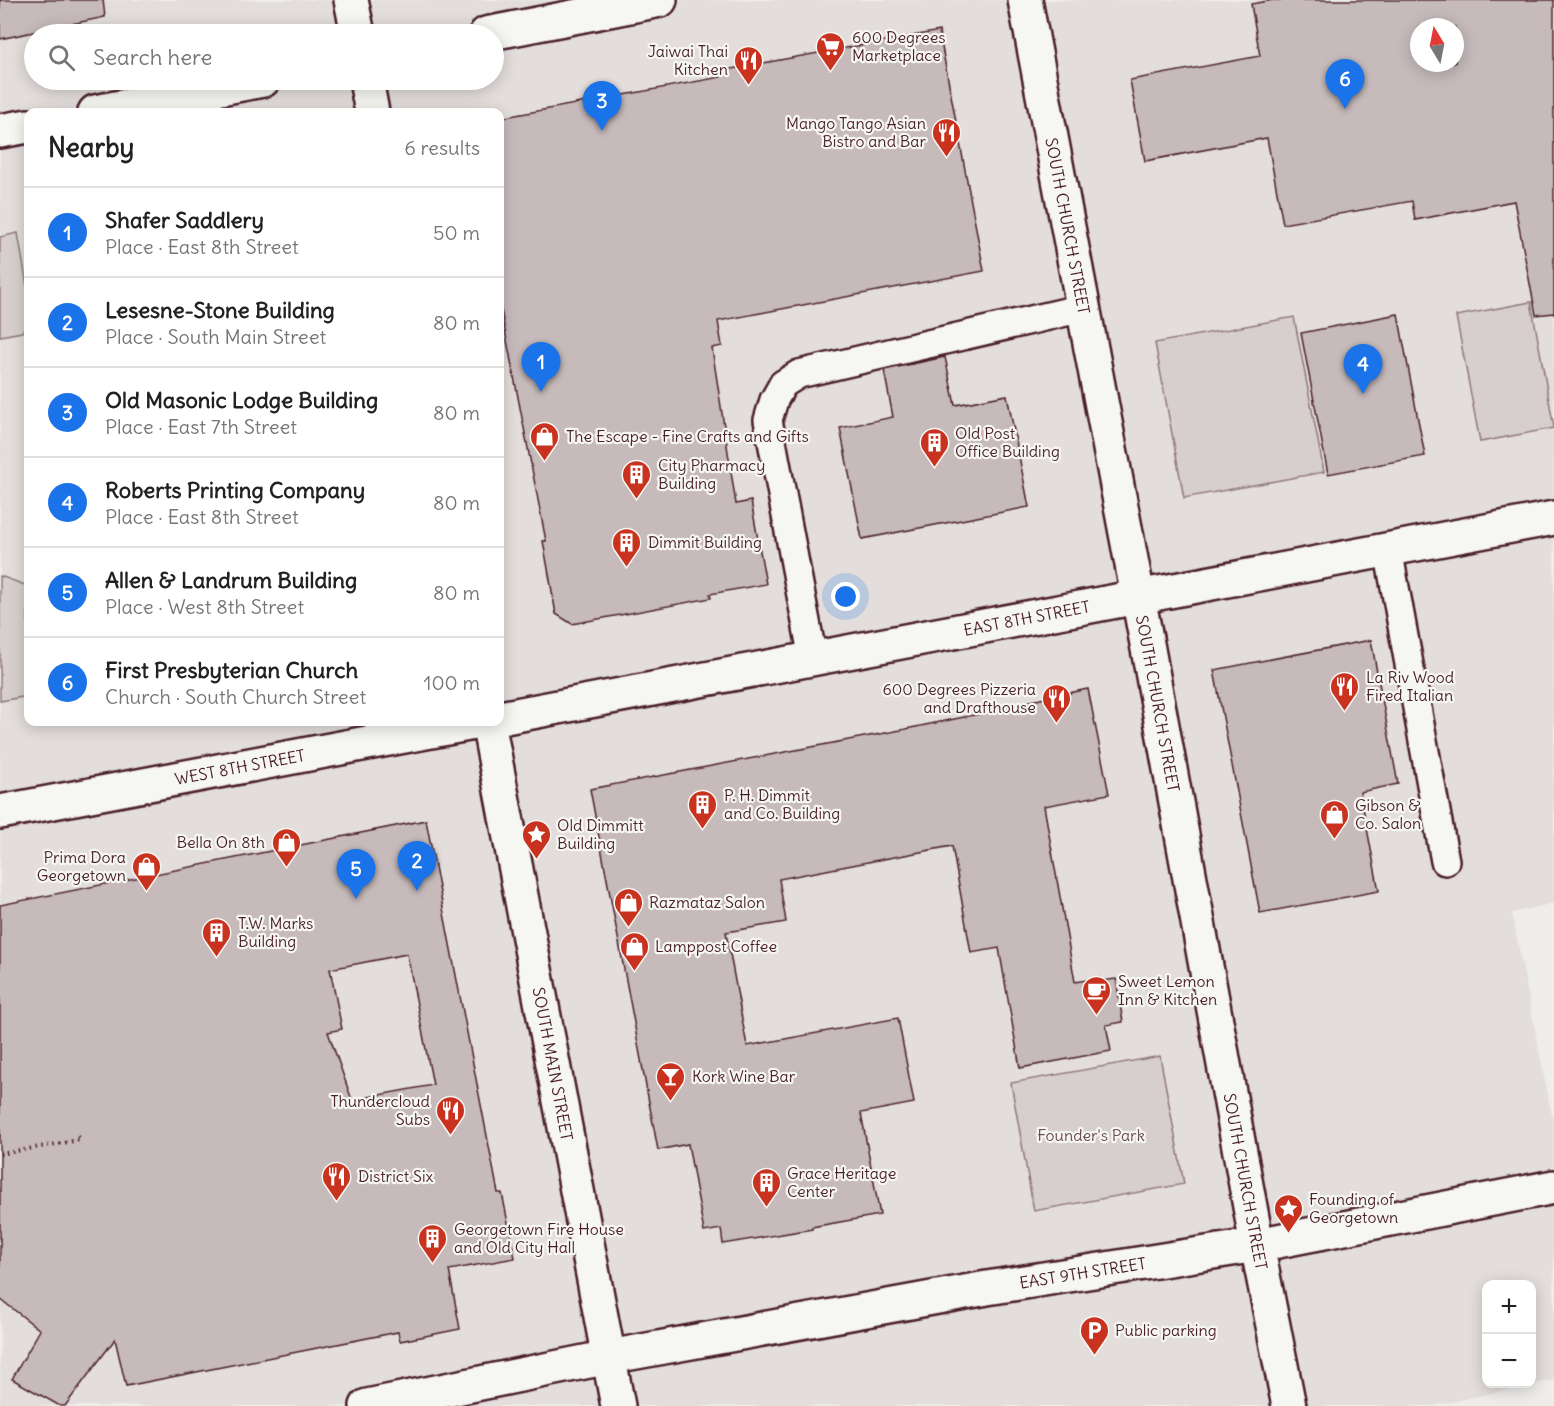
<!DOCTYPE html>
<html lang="en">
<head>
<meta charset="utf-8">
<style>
  body { margin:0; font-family:Delius,sans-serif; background:#f6f6f6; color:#222 }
  .controls { position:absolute; right:18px; bottom:18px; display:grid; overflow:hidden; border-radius:12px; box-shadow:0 3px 15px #0003 }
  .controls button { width:54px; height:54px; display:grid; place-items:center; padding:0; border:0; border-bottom:2px solid #e0e0e0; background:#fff; color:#222; font:30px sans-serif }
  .compass { position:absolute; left:1410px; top:18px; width:54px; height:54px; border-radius:50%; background:#fff; box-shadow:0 3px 15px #0003; rotate:350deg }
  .you { position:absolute; left:846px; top:597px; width:21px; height:21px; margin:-15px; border:4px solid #fff; border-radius:50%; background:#1a73e8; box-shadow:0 0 0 9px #1a73e833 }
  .badge { display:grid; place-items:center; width:39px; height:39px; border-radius:50%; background:#1a73e8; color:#fff; font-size:20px; font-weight:700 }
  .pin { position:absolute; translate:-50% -50px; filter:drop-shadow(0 2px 3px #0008) }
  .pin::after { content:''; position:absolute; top:32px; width:21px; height:18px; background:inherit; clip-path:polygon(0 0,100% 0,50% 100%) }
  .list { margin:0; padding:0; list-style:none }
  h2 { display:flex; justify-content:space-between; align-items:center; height:78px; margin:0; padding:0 24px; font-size:26px }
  h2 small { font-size:20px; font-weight:400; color:#767676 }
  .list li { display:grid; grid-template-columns:39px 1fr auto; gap:18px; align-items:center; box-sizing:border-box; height:90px; padding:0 24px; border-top:2px solid #e0e0e0 }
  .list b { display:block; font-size:22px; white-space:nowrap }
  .list p { margin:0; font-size:20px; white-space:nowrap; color:#767676 }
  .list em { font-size:20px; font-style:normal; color:#767676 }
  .icon { flex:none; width:33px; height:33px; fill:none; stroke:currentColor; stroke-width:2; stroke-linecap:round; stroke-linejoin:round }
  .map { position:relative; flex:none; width:1554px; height:1406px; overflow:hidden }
  .search { position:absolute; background:#fff; box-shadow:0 3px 15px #0003; left:24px; top:24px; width:480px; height:66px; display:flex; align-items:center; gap:15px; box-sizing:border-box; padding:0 21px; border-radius:33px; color:#767676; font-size:22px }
  .panel { position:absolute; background:#fff; box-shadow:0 3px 15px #0003; left:24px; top:108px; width:480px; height:618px; border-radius:12px }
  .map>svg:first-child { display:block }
  .built { fill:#e3dedc; fill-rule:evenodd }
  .green { fill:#d7cfce; stroke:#90777c; stroke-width:1.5 }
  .building { fill:#c6babb; stroke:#4a1f2b; stroke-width:1.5; fill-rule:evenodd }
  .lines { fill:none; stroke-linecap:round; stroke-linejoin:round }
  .lane-casing { stroke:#4a1f2b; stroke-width:32 }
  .street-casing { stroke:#4a1f2b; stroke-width:38 }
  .secondary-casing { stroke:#4a1f2b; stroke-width:38 }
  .path { stroke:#4a1f2b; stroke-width:4; stroke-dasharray:1.5 4.5; stroke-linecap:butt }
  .lane { stroke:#f6f6f2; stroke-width:27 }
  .street { stroke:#f6f6f2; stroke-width:33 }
  .secondary { stroke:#f6f6f2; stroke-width:33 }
  .labels { text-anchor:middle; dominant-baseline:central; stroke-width:4.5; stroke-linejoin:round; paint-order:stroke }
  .poi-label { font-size:16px; fill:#4a1f2b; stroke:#f6f6f2; text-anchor:start }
  .street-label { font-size:16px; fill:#4a1f2b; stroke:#f6f6f2 }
  .park-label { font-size:16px; fill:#6d4b54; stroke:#f6f6f2 }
</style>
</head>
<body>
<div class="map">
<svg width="1554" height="1406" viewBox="0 0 1554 1406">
  <rect width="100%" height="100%" fill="#efedea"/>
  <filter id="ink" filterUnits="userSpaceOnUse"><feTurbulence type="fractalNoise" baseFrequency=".0167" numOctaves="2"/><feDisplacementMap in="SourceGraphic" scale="12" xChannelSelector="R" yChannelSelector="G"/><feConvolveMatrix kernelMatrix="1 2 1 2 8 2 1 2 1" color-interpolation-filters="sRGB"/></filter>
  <g filter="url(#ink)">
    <path class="built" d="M0,0H1554V903L1512,913L1554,1126V1380L1431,1406H0ZM1419,27H1455V63H1419ZM34,34H494V80H34ZM28,112H500V722H28ZM1486,1284H1532V1384H1486Z"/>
    <g class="green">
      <polygon points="18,233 28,292 28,321 22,332 0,336 0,237"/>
      <polygon points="1531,302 1554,428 1480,442 1456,316"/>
      <polygon points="1294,317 1324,472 1184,498 1155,343"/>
      <polygon points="0,576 28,586 28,696 0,701"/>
      <polygon points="1160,1056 1184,1184 1034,1211 1011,1083"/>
    </g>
    <g class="building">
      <polygon points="0,0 103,0 105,17 0,39"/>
      <path d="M1273,0H1554V313L1536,315L1514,201L1415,220L1412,201L1283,224L1267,138L1145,161L1130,80L1260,56L1251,4ZM1419,27H1455V63H1419Z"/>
      <polygon points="939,31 984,271 718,321 722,346 712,348 736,504 751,501 766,584 710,594 711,598 572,624 556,614 543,541 546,541 500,305 500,118 721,77 720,71"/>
      <polygon points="1398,314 1425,456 1328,474 1301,333"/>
      <polygon points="945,357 955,405 1007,395 1029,507 862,539 840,428 893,417 884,370"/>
      <polygon points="1371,640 1398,784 1360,792 1379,891 1260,913 1214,670"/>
      <polygon points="1088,689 1109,794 1044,806 1075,982 1099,978 1101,981 1116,979 1123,1022 1106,1025 1111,1051 1020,1068 999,948 971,953 952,846 779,879 786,922 726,932 747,1046 898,1018 914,1103 861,1113 880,1215 812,1227 812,1229 723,1244 721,1229 704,1232 688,1144 658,1150 590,789 901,730 1018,706 1017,704"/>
      <path d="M426,820L498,1193H502L515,1258L449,1270L460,1329L400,1341L398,1332L126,1386L115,1339L65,1406H60L12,1379L40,1330L0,1299V905ZM407,954L433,1085L352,1100L328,1032L342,1029L330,969Z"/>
    </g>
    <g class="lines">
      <defs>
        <g id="lane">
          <polyline points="1388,549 1445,861"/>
          <polyline points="813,659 768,420 774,400 783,384 799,374 1083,308"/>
        </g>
        <g id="street">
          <polyline points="351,0 358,34"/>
          <path id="s1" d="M1025,0L1148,649L1257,1245L1289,1406"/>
          <polyline points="366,80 372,112"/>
          <polyline points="95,112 263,80"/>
          <polyline points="0,131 28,126"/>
          <path id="s2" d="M500,718L1554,518"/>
          <path id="s3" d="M488,722L618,1406"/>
          <path id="s4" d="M0,812L479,722"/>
          <path id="s5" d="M367,1406L609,1357L987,1288L1257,1245L1554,1187"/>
        </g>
        <polyline id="secondary" points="486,34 660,0"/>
      </defs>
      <use href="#lane" class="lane-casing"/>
      <use href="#street" class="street-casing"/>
      <use href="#secondary" class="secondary-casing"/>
      <polyline class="path" points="0,1154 80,1140 78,1136"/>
      <use href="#lane" class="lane"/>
      <use href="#street" class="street"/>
      <use href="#secondary" class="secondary"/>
    </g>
  </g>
  <defs>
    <symbol id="supermarket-pin" viewBox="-11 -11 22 30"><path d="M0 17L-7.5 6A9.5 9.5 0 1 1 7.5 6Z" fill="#c8321e" stroke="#f6f6f2"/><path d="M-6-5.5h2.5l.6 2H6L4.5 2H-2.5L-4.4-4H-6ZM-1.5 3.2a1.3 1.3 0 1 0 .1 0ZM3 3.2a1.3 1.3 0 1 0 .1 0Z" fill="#fff"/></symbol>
    <symbol id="restaurant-pin" viewBox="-11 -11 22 30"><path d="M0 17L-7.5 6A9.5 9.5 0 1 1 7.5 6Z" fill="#c8321e" stroke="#f6f6f2"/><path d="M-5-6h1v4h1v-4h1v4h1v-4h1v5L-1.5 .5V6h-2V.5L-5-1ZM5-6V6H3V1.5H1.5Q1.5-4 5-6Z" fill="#fff"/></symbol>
    <symbol id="shop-pin" viewBox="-11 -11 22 30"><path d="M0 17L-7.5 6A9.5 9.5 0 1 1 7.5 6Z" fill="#c8321e" stroke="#f6f6f2"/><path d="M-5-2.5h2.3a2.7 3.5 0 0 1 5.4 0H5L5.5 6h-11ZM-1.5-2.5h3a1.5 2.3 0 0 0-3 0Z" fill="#fff"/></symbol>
    <symbol id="building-pin" viewBox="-11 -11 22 30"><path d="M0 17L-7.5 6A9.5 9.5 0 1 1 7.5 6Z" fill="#c8321e" stroke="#f6f6f2"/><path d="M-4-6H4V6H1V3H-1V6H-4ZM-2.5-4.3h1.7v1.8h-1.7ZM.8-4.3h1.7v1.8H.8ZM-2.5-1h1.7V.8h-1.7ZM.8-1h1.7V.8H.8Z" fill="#fff"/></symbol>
    <symbol id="sight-pin" viewBox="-11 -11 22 30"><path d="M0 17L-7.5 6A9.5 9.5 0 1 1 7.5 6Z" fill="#c8321e" stroke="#f6f6f2"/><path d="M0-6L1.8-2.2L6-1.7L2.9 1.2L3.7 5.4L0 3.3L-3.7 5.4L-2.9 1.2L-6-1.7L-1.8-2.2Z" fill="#fff"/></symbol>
    <symbol id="cafe-pin" viewBox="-11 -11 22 30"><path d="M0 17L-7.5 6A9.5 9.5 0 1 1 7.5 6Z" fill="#c8321e" stroke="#f6f6f2"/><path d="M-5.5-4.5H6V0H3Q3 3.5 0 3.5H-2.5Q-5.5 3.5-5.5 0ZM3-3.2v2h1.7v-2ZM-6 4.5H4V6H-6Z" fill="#fff"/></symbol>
    <symbol id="bar-pin" viewBox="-11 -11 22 30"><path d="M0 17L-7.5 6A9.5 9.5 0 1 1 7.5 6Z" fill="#c8321e" stroke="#f6f6f2"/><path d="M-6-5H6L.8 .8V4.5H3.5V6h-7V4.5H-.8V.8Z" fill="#fff"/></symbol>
    <symbol id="parking-pin" viewBox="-11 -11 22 30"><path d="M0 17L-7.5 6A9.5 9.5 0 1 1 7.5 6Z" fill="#c8321e" stroke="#f6f6f2"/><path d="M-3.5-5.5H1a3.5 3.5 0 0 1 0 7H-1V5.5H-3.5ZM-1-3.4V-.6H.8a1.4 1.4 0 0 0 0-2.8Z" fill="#fff"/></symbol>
  </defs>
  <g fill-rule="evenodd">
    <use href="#supermarket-pin" x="814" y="30" width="33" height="45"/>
    <use href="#restaurant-pin" x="732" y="44" width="33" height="45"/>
    <use href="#restaurant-pin" x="930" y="116" width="33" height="45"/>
    <use href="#shop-pin" x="528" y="420" width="33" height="45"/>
    <use href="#building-pin" x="918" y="426" width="33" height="45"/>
    <use href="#building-pin" x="620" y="458" width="33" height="45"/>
    <use href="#building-pin" x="610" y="526" width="33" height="45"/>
    <use href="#restaurant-pin" x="1328" y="670" width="33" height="45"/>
    <use href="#restaurant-pin" x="1040" y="682" width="33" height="45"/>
    <use href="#building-pin" x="686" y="788" width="33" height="45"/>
    <use href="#shop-pin" x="1318" y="798" width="33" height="45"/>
    <use href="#sight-pin" x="520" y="818" width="33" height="45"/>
    <use href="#shop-pin" x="270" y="826" width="33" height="45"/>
    <use href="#shop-pin" x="130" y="850" width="33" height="45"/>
    <use href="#shop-pin" x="612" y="886" width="33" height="45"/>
    <use href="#building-pin" x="200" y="916" width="33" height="45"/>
    <use href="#shop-pin" x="618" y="930" width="33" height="45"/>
    <use href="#cafe-pin" x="1080" y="974" width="33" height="45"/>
    <use href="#bar-pin" x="654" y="1060" width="33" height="45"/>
    <use href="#restaurant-pin" x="434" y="1094" width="33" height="45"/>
    <use href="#restaurant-pin" x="320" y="1160" width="33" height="45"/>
    <use href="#building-pin" x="750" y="1166" width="33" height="45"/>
    <use href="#sight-pin" x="1272" y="1192" width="33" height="45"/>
    <use href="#building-pin" x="416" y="1222" width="33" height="45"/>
    <use href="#parking-pin" x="1078" y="1314" width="33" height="45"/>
  </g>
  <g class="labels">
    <g class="poi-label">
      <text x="852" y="37">600 Degrees<tspan x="852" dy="18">Marketplace</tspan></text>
      <text x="728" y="51" text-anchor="end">Jaiwai Thai<tspan x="728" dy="18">Kitchen</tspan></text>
      <text x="926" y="123" text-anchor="end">Mango Tango Asian<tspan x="926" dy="18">Bistro and Bar</tspan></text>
      <text x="955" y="433">Old Post<tspan x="955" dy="18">Office Building</tspan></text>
      <text x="566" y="436">The Escape - Fine Crafts and Gifts</text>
      <text x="658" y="465">City Pharmacy<tspan x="658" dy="18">Building</tspan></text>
      <text x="648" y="542">Dimmit Building</text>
      <text x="1366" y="677">La Riv Wood<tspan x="1366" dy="18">Fired Italian</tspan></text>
      <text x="1036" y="689" text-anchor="end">600 Degrees Pizzeria<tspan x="1036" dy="18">and Drafthouse</tspan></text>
      <text x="724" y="795">P. H. Dimmit<tspan x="724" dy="18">and Co. Building</tspan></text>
      <text x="1355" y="805">Gibson &amp;<tspan x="1355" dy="18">Co. Salon</tspan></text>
      <text x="557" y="825">Old Dimmitt<tspan x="557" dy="18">Building</tspan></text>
      <text x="265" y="842" text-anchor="end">Bella On 8th</text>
      <text x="126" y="857" text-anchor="end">Prima Dora<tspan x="126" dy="18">Georgetown</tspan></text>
      <text x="649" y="902">Razmataz Salon</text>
      <text x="238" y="923">T.W. Marks<tspan x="238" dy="18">Building</tspan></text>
      <text x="655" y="946">Lamppost Coffee</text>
      <text x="1118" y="981">Sweet Lemon<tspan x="1118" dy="18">Inn &amp; Kitchen</tspan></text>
      <text x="692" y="1076">Kork Wine Bar</text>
      <text x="430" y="1101" text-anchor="end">Thundercloud<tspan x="430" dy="18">Subs</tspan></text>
      <text x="787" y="1173">Grace Heritage<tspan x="787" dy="18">Center</tspan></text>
      <text x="358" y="1176">District Six</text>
      <text x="1309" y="1199">Founding of<tspan x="1309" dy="18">Georgetown</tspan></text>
      <text x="454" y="1229">Georgetown Fire House<tspan x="454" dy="18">and Old City Hall</tspan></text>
      <text x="1115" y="1330">Public parking</text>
    </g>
    <g class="street-label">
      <text stroke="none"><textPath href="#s1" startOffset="230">SOUTH CHURCH STREET</textPath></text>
      <text stroke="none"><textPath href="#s2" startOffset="536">EAST 8TH STREET</textPath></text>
      <text stroke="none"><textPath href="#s1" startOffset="716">SOUTH CHURCH STREET</textPath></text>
      <text stroke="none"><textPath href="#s4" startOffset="244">WEST 8TH STREET</textPath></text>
      <text stroke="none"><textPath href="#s3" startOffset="348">SOUTH MAIN STREET</textPath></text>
      <text stroke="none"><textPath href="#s1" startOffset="1202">SOUTH CHURCH STREET</textPath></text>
      <text stroke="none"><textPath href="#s5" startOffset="728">EAST 9TH STREET</textPath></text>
    </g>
    <g class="park-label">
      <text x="1091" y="1135">Founder's Park</text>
    </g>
  </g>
</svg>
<div class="controls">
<button>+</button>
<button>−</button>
</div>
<svg class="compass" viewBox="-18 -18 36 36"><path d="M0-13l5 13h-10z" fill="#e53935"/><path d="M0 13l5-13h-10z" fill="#767676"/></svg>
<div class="you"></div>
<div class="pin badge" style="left:541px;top:392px">1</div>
<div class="pin badge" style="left:417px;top:891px">2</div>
<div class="pin badge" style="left:602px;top:131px">3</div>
<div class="pin badge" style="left:1363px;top:394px">4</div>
<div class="pin badge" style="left:356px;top:899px">5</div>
<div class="pin badge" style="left:1345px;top:109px">6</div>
<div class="search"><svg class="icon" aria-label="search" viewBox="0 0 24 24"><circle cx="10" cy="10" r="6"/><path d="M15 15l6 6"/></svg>Search here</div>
<section class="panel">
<h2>Nearby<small>6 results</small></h2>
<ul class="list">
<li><span class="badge">1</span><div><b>Shafer Saddlery</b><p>Place · East 8th Street</p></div><em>50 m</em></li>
<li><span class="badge">2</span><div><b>Lesesne-Stone Building</b><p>Place · South Main Street</p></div><em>80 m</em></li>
<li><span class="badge">3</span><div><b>Old Masonic Lodge Building</b><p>Place · East 7th Street</p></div><em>80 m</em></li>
<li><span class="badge">4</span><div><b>Roberts Printing Company</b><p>Place · East 8th Street</p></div><em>80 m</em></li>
<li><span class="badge">5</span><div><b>Allen &amp; Landrum Building</b><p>Place · West 8th Street</p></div><em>80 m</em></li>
<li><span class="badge">6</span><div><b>First Presbyterian Church</b><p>Church · South Church Street</p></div><em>100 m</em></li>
</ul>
</section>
</div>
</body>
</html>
